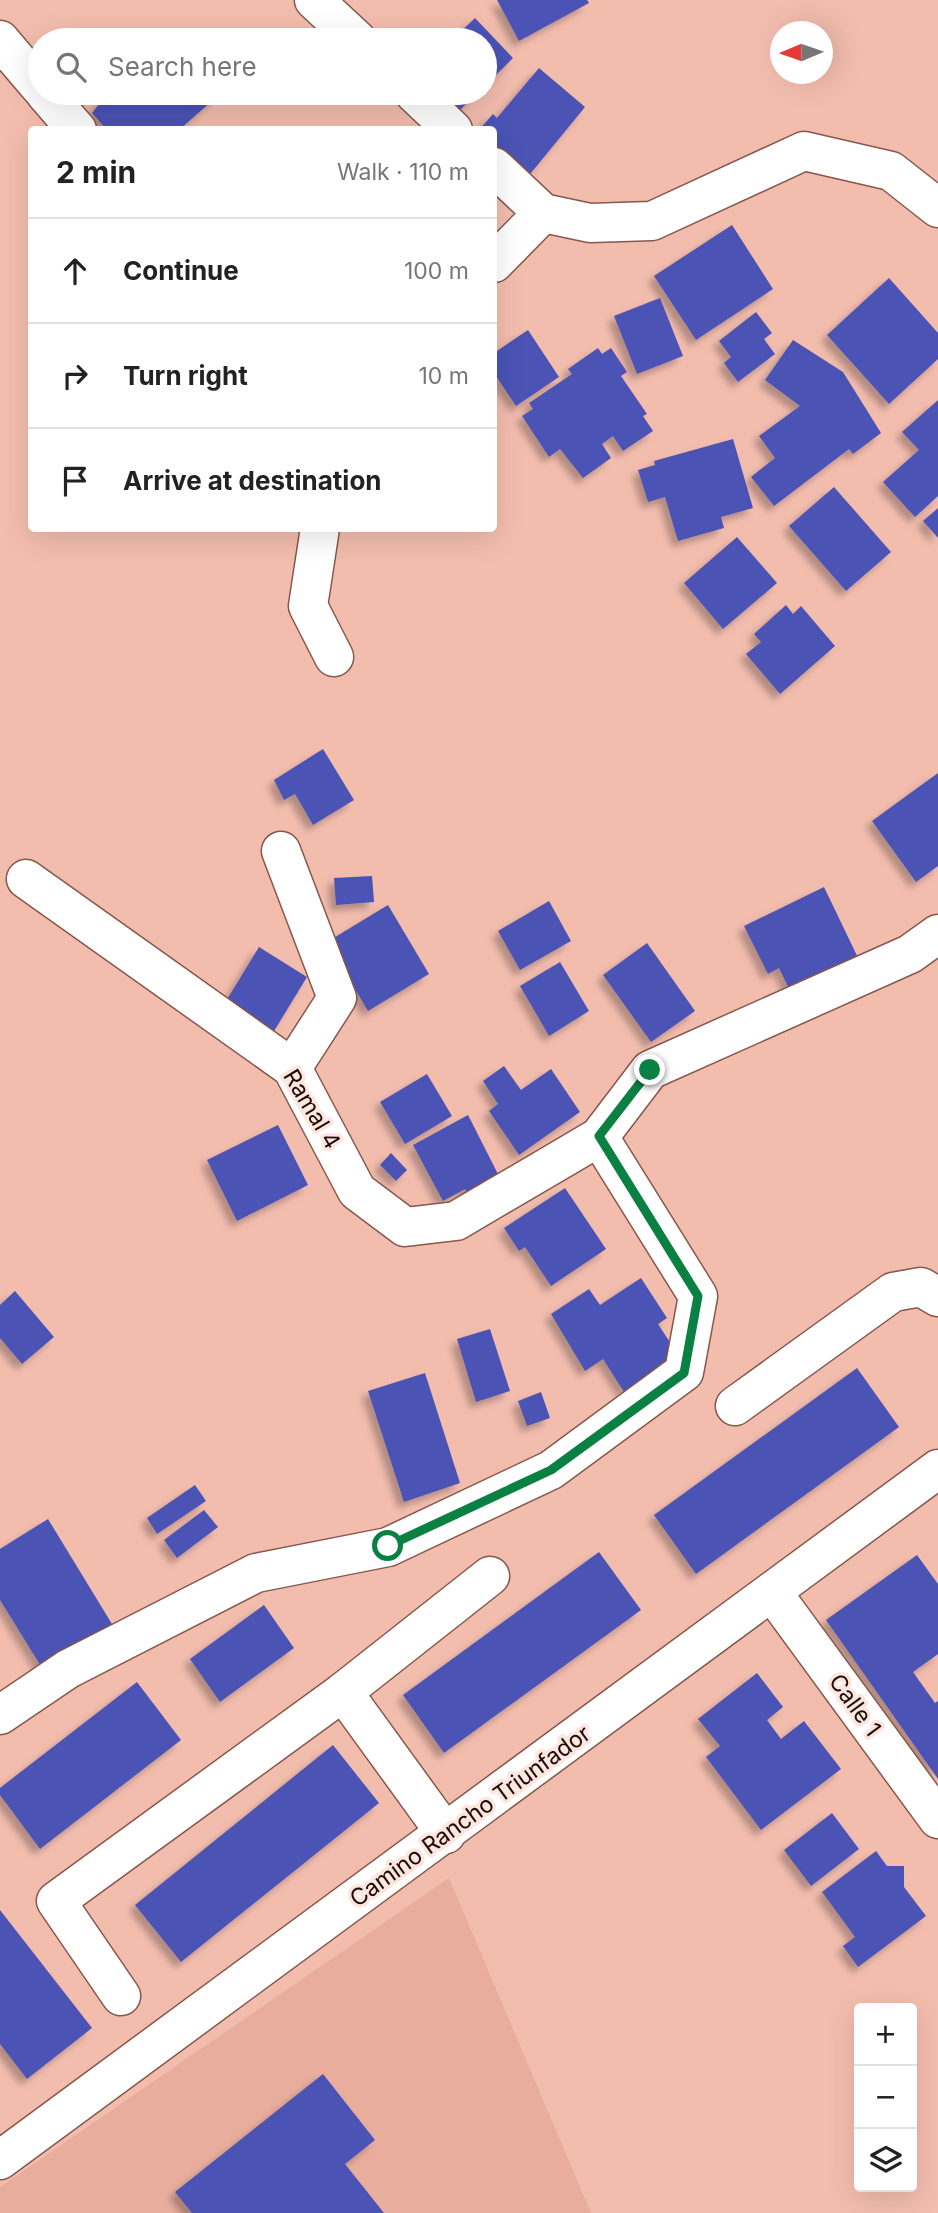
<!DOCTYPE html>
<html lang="en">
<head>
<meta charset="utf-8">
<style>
  body { margin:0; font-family:Inter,sans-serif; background:#f2f2f2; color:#222 }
  .controls { position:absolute; right:21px; bottom:21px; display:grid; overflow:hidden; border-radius:7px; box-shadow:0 7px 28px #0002 }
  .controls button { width:63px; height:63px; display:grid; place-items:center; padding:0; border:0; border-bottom:2px solid #e0e0e0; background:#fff; color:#222; font:35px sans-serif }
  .compass { position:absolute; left:770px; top:21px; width:63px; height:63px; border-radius:50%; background:#fff; box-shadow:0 7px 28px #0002; rotate:268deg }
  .stop { position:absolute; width:21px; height:21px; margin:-16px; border:5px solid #0b8043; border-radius:50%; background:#fff }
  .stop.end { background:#0b8043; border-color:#fff; box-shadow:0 2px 7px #0008 }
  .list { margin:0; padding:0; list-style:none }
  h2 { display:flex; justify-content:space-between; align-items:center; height:91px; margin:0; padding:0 28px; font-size:30px }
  h2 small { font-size:23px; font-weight:400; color:#767676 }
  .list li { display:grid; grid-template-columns:46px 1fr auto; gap:21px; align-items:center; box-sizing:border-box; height:105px; padding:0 28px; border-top:2px solid #e0e0e0 }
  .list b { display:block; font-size:26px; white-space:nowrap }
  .list em { font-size:23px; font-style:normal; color:#767676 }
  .icon { flex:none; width:38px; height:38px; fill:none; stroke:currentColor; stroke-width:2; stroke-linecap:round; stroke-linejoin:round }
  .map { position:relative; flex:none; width:938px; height:2213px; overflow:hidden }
  .search { position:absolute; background:#fff; box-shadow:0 7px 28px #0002; left:28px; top:28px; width:469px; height:77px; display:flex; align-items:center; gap:18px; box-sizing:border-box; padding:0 24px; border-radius:38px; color:#767676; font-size:26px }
  .panel { position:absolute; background:#fff; box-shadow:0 7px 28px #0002; left:28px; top:126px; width:469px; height:406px; border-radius:7px }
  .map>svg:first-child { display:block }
  .built { fill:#e8ad9d }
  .building { fill:#4b52b5; filter:url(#shadow) }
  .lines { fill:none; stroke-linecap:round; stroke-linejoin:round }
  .minor-casing { stroke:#86574b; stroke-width:41 }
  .minor { stroke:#fff; stroke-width:38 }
  .route { stroke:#0b8043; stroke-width:9 }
  .labels { text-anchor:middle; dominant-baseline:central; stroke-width:7; stroke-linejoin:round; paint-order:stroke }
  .street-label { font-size:23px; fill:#1c0b06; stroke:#fde6e0 }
</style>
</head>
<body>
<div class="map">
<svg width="938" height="2213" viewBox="0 0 938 2213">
  <defs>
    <filter id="shadow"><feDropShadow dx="-6" dy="6" stdDeviation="3.5" flood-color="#0004"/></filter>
  </defs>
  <rect width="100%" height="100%" fill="#f3bdae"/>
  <polygon class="built" points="449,1878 591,2213 0,2213 0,2187"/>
  <g class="building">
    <polygon points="497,0 587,0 589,3 519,41"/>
    <polygon points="475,18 513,58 485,86 485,40 452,40"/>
    <polygon points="180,29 190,40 167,40"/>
    <polygon points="539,68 585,107 526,179 494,152 494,130 479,130 493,114 497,118"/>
    <polygon points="108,93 221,93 179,130 107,130 92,113"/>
    <polygon points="443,93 477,93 460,110"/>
    <polygon points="732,225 773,289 696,340 654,276"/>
    <polygon points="889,278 938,333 938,359 889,404 827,335"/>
    <polygon points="660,298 683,356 637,374 614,316"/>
    <polygon points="756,312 772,333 764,339 775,354 738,382 724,363 731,357 719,341"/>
    <polygon points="528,330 559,377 516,406 494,373 494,353"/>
    <polygon points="793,340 843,372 881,433 853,454 849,449 774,506 751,477 775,458 759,436 800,406 765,380"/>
    <polygon points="598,348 602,354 611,348 627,372 621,376 647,414 643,416 653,431 623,451 613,436 602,444 611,458 583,478 560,449 549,457 522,416 533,409 529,403 572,374 568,369"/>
    <polygon points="938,400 938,496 915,517 883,482 919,450 902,432"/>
    <polygon points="733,439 753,508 721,517 724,528 678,541 665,497 648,502 638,470 655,465 654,461"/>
    <polygon points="834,487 891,552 846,591 789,526"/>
    <polygon points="938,508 938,538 923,521"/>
    <polygon points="737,537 777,583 723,629 684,583"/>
    <polygon points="786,605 793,614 801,606 835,646 780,694 746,654 761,642 754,634"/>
    <polygon points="323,749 354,800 313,825 295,794 284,800 274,780"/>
    <polygon points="938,773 938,866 916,882 872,821"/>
    <polygon points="372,876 374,902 336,905 334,878"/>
    <polygon points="824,887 861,964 793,997 779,968 768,974 744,926"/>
    <polygon points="549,901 571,941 520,970 498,931"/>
    <polygon points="388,905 429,974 368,1011 327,942"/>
    <polygon points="647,943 695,1011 651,1042 603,975"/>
    <polygon points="259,947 307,977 271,1036 223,1006"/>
    <polygon points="560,962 589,1011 549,1036 520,986"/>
    <polygon points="504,1066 521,1090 551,1069 580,1112 519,1155 489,1111 498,1104 483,1081"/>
    <polygon points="427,1074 452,1116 405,1144 380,1102"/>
    <polygon points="468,1115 502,1182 470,1199 465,1189 443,1201 413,1145"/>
    <polygon points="278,1125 308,1185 237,1221 207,1160"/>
    <polygon points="391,1153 407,1170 396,1181 380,1165"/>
    <polygon points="565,1188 606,1249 551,1286 525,1247 519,1251 504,1228"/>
    <polygon points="641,1278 667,1318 658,1324 679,1356 624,1392 603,1359 585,1371 551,1314 589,1289 600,1305"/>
    <polygon points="15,1291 54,1337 22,1364 0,1338 0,1305"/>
    <polygon points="490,1329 510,1391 476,1402 457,1339"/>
    <polygon points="857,1368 899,1427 696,1574 654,1515"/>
    <polygon points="425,1373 460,1483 404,1502 368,1391"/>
    <polygon points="541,1392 550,1418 527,1426 518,1401"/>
    <polygon points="195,1485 206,1501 157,1534 147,1518"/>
    <polygon points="204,1510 218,1527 177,1558 164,1540"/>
    <polygon points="48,1519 112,1624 42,1668 0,1600 0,1549"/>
    <polygon points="599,1552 641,1610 444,1753 403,1695"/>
    <polygon points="917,1555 938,1584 938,1654 913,1672 935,1703 938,1701 938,1779 826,1620"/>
    <polygon points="264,1605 294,1648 220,1702 190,1659"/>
    <polygon points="757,1673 783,1707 767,1720 781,1739 804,1721 841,1769 761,1830 706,1757 720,1746 698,1719"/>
    <polygon points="137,1682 181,1740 40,1849 0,1795 0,1788"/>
    <polygon points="333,1745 379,1803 181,1962 135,1905"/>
    <polygon points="832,1813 859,1849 811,1886 784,1850"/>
    <polygon points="876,1851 887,1866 904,1866 904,1887 926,1916 858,1967 843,1946 855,1937 822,1892"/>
    <polygon points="0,1910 92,2028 27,2079 0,2044"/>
    <polygon points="323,2074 375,2140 345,2164 384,2213 192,2213 175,2192"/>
  </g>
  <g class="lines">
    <defs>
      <g id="minor">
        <polyline points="314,0 357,40"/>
        <polyline points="0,40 40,87"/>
        <polyline points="45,93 77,130"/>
        <polyline points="414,93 453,130"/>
        <polyline points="494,167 543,213 590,223 652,221 804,151 891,171 938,208"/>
        <polyline points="494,263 543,213"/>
        <polyline points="320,528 308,606 334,657"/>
        <polyline points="281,851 337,998 292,1068"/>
        <polyline points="26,879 292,1068 357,1191 405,1227 456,1221 599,1137 650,1070 910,954 938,934"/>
        <polyline points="735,1406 893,1292 921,1287 938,1297"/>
        <polyline points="772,1592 938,1819"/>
        <polyline points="343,1692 446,1834"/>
        <polyline points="0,1715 68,1669 256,1573 388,1547 551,1470 684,1372 698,1296 599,1137"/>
        <polyline points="121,1996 56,1901 343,1692 490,1576"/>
        <polyline points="0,2160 938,1469"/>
      </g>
    </defs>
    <use href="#minor" class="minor-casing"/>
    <use href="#minor" class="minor"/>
  </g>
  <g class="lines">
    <polyline class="route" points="388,1546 551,1470 684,1373 698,1296 599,1136 650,1070"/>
  </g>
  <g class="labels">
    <g class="street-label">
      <text transform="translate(312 1109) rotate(59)">Ramal 4</text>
      <text transform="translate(855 1705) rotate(54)">Calle 1</text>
      <text transform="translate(470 1816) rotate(-36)">Camino Rancho Triunfador</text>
    </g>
  </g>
</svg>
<div class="controls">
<button>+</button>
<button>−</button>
<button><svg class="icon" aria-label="layers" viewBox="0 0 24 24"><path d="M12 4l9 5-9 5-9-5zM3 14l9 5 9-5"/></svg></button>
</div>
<svg class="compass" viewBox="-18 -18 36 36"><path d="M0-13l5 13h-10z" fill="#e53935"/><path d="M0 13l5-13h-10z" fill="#767676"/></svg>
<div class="stop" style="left:388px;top:1546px"></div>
<div class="stop end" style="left:650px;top:1070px"></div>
<div class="search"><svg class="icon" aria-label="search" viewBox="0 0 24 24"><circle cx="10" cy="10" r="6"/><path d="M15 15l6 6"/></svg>Search here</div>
<section class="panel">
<h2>2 min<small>Walk · 110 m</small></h2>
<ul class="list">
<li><svg class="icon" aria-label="ahead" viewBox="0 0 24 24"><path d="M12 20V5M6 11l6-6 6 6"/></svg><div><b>Continue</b></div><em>100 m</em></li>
<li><svg class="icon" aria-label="right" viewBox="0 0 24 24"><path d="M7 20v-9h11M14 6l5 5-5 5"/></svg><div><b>Turn right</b></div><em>10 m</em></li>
<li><svg class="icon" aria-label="arrive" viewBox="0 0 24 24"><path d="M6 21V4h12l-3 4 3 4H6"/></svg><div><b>Arrive at destination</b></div></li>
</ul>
</section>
</div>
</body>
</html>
